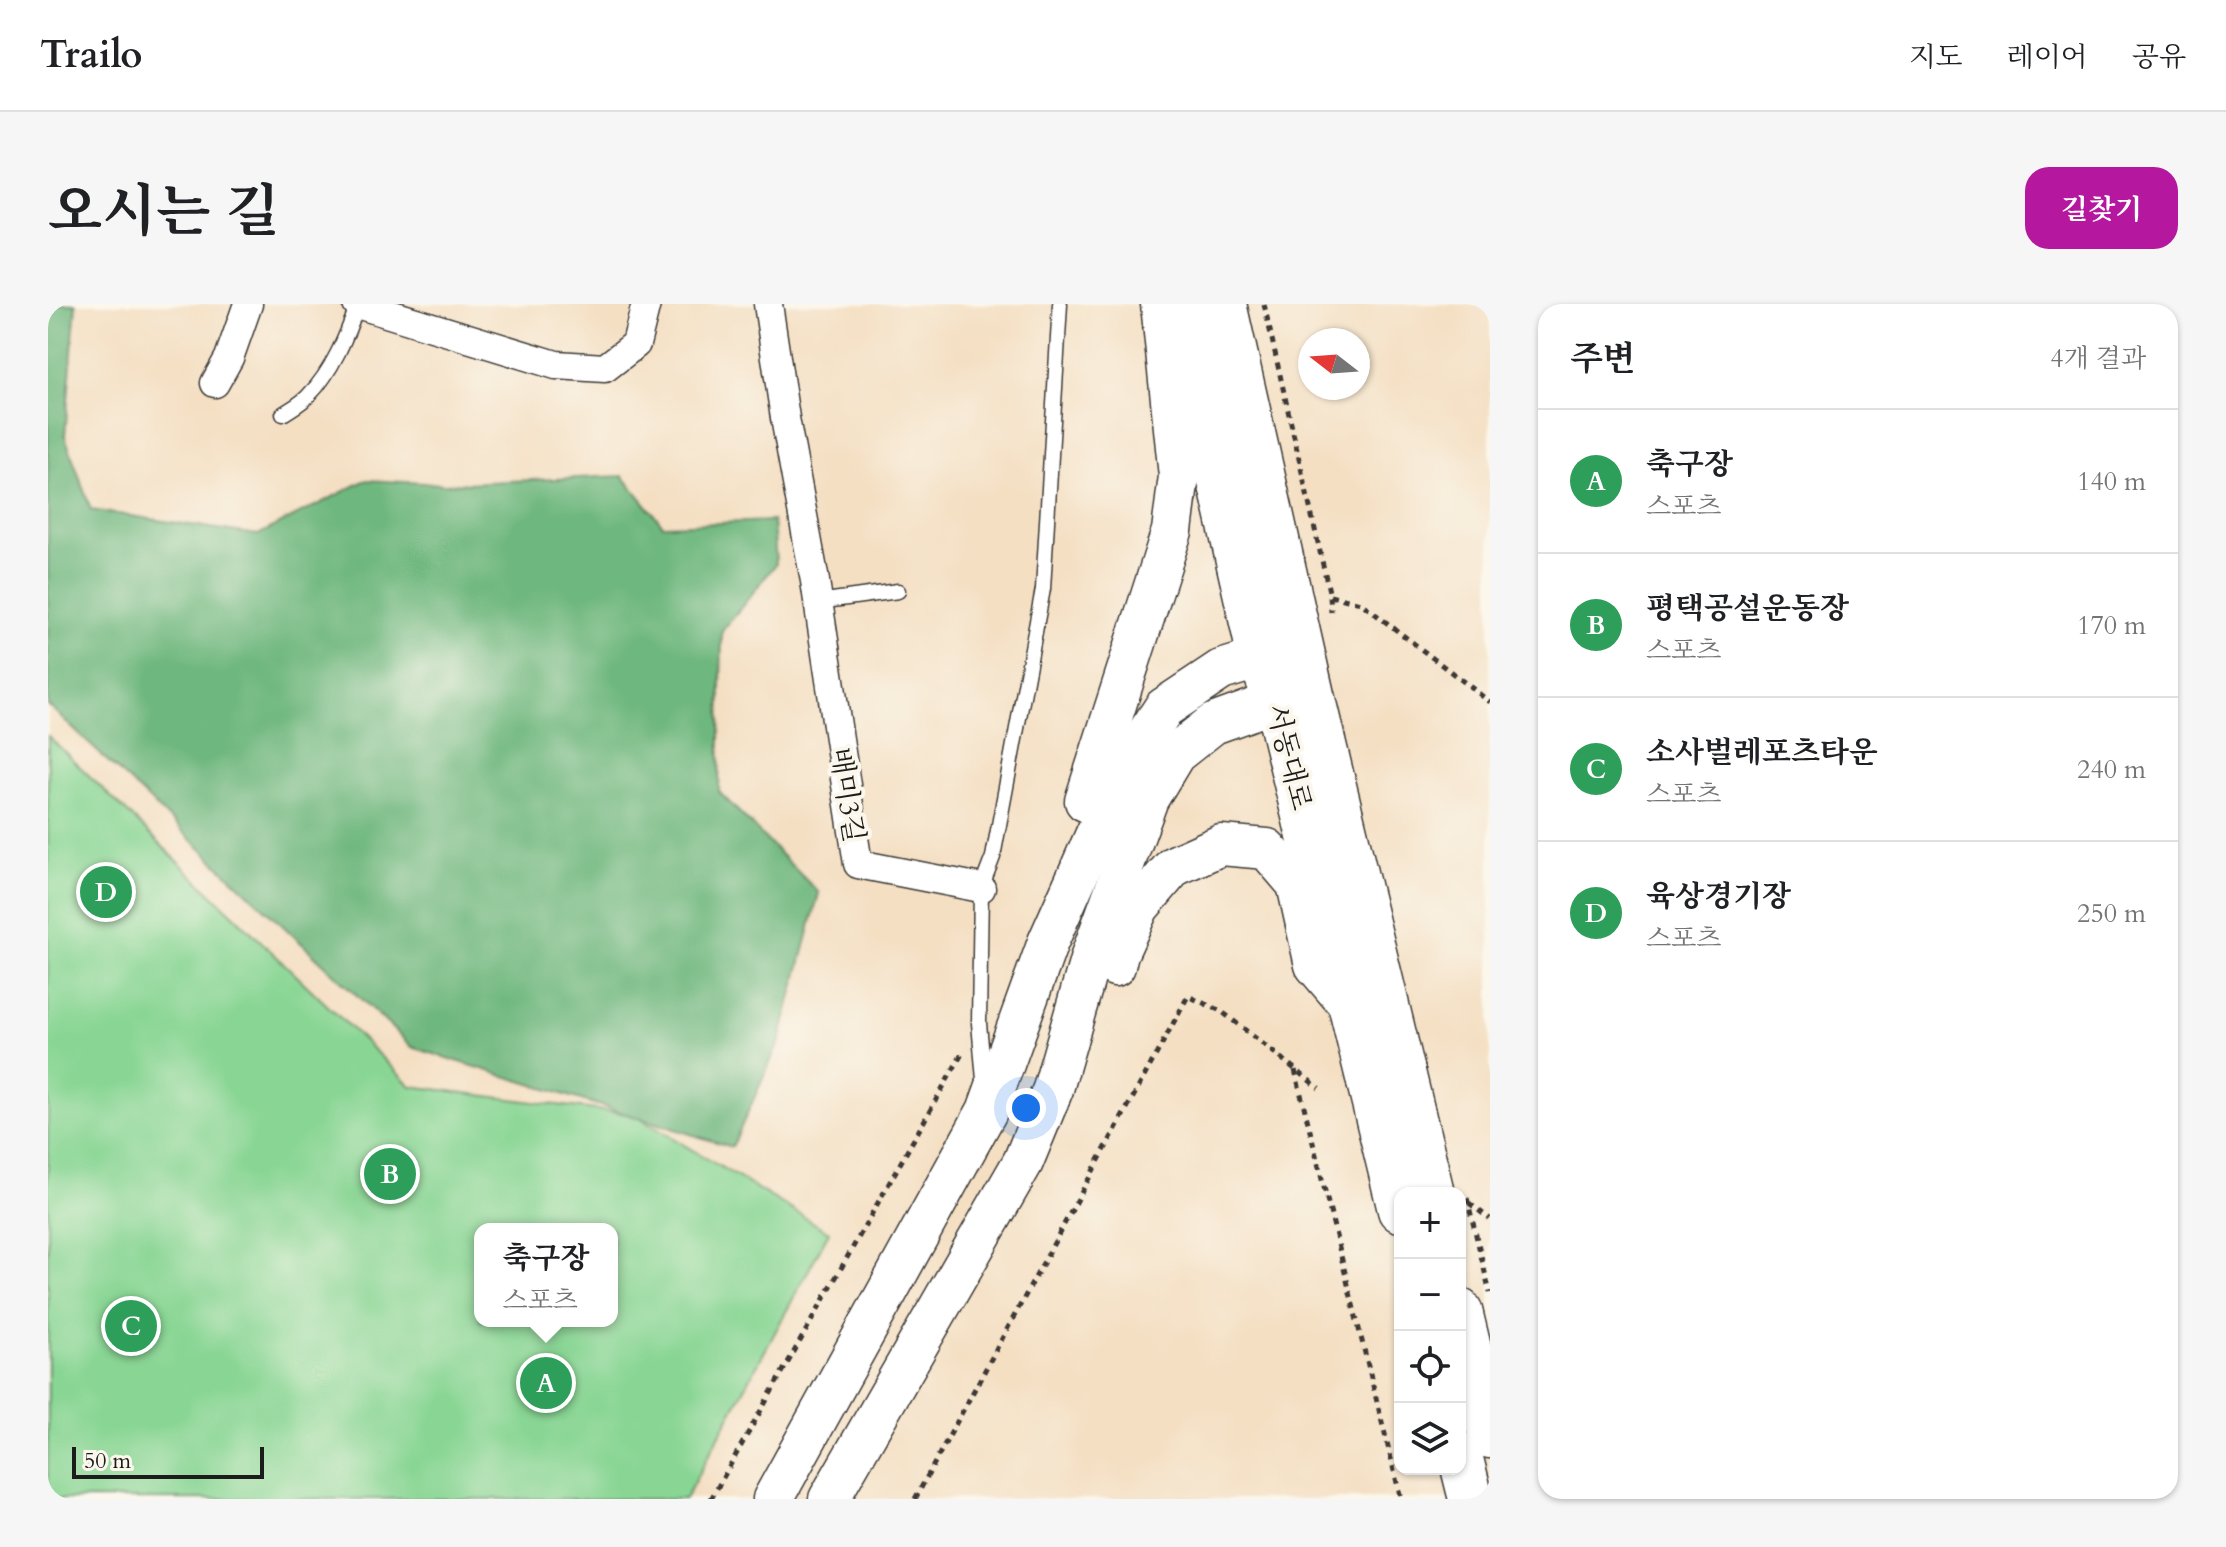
<!DOCTYPE html>
<html lang="ko">
<head>
<meta charset="utf-8">
<style>
  body { margin:0; font-family:Cardo,"Noto Serif KR",serif; background:#f6f6f6; color:#202124 }
  .controls { position:absolute; right:24px; bottom:24px; display:grid; overflow:hidden; border-radius:16px; box-shadow:0 2px 6px #0004 }
  .controls button { width:72px; height:72px; display:grid; place-items:center; padding:0; border:0; border-bottom:2px solid #e0e0e0; background:#fff; color:#202124; font:40px sans-serif }
  .compass { position:absolute; left:1250px; top:24px; width:72px; height:72px; border-radius:50%; background:#fff; box-shadow:0 2px 6px #0004; rotate:287deg }
  .scale { position:absolute; left:24px; bottom:20px; width:192px; box-sizing:border-box; padding-left:8px; border:4px solid #1c1c1c; border-top:0; font-size:22px; line-height:28px; white-space:nowrap; color:#1c1c1c; -webkit-text-stroke:6px #fbf7ec; paint-order:stroke }
  .you { position:absolute; left:978px; top:804px; width:28px; height:28px; margin:-20px; border:6px solid #fff; border-radius:50%; background:#1a73e8; box-shadow:0 0 0 12px #1a73e833 }
  .badge { display:grid; place-items:center; width:52px; height:52px; border-radius:50%; background:#b5179e; color:#fff; font-size:26px; font-weight:700 }
  .pin { position:absolute; translate:-50% -50%; border:4px solid #fff; box-shadow:0 2px 8px #0006 }
  .popup { position:absolute; left:426px; top:919px; width:144px; height:104px; box-sizing:border-box; display:grid; place-content:center; border-radius:16px; background:#fff; filter:drop-shadow(0 2px 6px #0005); font-size:26px; white-space:nowrap; color:#757577 }
  .popup b { font-size:30px; color:#202124 }
  .popup::after { content:''; position:absolute; left:50%; top:100%; margin-left:-16px; border:16px solid transparent; border-top-color:#fff }
  .list { margin:0; padding:0; list-style:none }
  h2 { display:flex; justify-content:space-between; align-items:center; height:104px; margin:0; padding:0 32px; font-size:34px }
  h2 small { font-size:26px; font-weight:400; color:#757577 }
  .list li { display:grid; grid-template-columns:52px 1fr auto; gap:24px; align-items:center; box-sizing:border-box; height:144px; padding:0 32px; border-top:2px solid #e0e0e0 }
  .list b { display:block; font-size:30px; white-space:nowrap }
  .list p { margin:0; font-size:26px; white-space:nowrap; color:#757577 }
  .list em { font-size:26px; font-style:normal; color:#757577 }
  .icon { flex:none; width:44px; height:44px; fill:none; stroke:currentColor; stroke-width:2; stroke-linecap:round; stroke-linejoin:round }
  .map { position:relative; flex:none; width:1442px; height:1195px; overflow:hidden; border-radius:24px }
  header { display:flex; align-items:center; gap:48px; box-sizing:border-box; height:112px; padding:0 40px; background:#fff; border-bottom:2px solid #e0e0e0 }
  header strong { font-size:38px }
  nav { display:flex; gap:44px; margin-inline-start:auto; font-size:28px }
  .intro { display:flex; align-items:center; justify-content:space-between; box-sizing:border-box; height:192px; padding:0 48px }
  h1 { margin:0; font-size:56px }
  .button { padding:20px 36px; border-radius:24px; background:#b5179e; color:#fff; font-size:28px; font-weight:700 }
  main { display:flex; gap:48px; padding:0 48px }
  aside { flex:1; background:#fff; border-radius:24px; box-shadow:0 2px 6px #0004 }
  .map>svg:first-child { display:block }
  .green { fill:#89d694; stroke:#527958; stroke-width:2; fill-rule:evenodd }
  .forest { fill:#6eb77e; stroke:#456a4d; stroke-width:2 }
  .lines { fill:none; stroke-linecap:round; stroke-linejoin:round }
  .lane-casing { stroke:#3c3935; stroke-width:17 }
  .street-casing { stroke:#3c3935; stroke-width:31 }
  .secondary-casing { stroke:#3c3935; stroke-width:43 }
  .primary-casing { stroke:#3c3935; stroke-width:47 }
  .highway-casing { stroke:#3c3935; stroke-width:47 }
  .path { stroke:#3c3935; stroke-width:5; stroke-dasharray:6 6; stroke-linecap:butt }
  .lane { stroke:#fff; stroke-width:14 }
  .street { stroke:#fff; stroke-width:28 }
  .secondary { stroke:#fff; stroke-width:40 }
  .primary { stroke:#fff; stroke-width:44 }
  .highway { stroke:#fff; stroke-width:44 }
  .labels { text-anchor:middle; dominant-baseline:central; stroke-width:8; stroke-linejoin:round; paint-order:stroke }
  .street-label { font-size:28px; fill:#1c1c1c; stroke:#fbf7ec }
</style>
</head>
<body>
<header>
<strong>Trailo</strong>
<nav><a>지도</a><a>레이어</a><a>공유</a></nav>
</header>
<div class="intro"><h1>오시는 길</h1><a class="button">길찾기</a></div>
<main>
<div class="map">
<svg width="1442" height="1195" viewBox="0 0 1442 1195">
  <rect width="100%" height="100%" fill="#fbf7ec"/>
  <filter id="ink" filterUnits="userSpaceOnUse"><feTurbulence type="fractalNoise" baseFrequency=".0125" numOctaves="2"/><feDisplacementMap in="SourceGraphic" scale="16" xChannelSelector="R" yChannelSelector="G"/><feConvolveMatrix kernelMatrix="1 2 1 2 8 2 1 2 1" color-interpolation-filters="sRGB"/></filter>
  <filter id="wash" filterUnits="userSpaceOnUse"><feTurbulence type="fractalNoise" baseFrequency=".006" numOctaves="4" result="noise"/><feDisplacementMap in="SourceGraphic" scale="32" xChannelSelector="R" yChannelSelector="G"/><feGaussianBlur stdDeviation="1.8" result="paint"/><feColorMatrix in="noise" values="0 0 0 0 0 0 0 0 0 0 0 0 0 0 0 0 0 1.4 0 .05"/><feComposite in="paint" operator="in"/></filter>
  <g filter="url(#wash)">
    <rect width="100%" height="100%" fill="#f4dfc3"/>
    <path class="green" d="M0,432L363,782L586,811L781,928L637,1195H0ZM432,925H564V1017H432Z"/>
    <polygon class="forest" points="0,0 28,0 17,132 43,206 210,231 318,176 396,180 575,172 615,221 725,217 728,260 674,327 671,488 771,589 732,737 684,843 364,743 0,401"/>
  </g>
  <g filter="url(#ink)">
    <g class="lines">
      <defs>
        <g id="lane">
          <path d="M235,110C244,104 254,99 261,91C284,68 299,31 310,0"/>
          <polyline points="770,298 850,287"/>
          <polyline points="936,776 931,719 933,584 945,553 995,285 1012,0"/>
        </g>
        <g id="street">
          <polyline points="309,0 508,61 557,64 588,40 598,0"/>
          <polyline points="720,0 737,114 767,277 810,560 933,584"/>
          <polyline points="167,79 181,54 200,0"/>
        </g>
        <g id="secondary">
          <polyline points="1037,497 1124,227 1131,172 1113,0"/>
          <polyline points="1067,662 1070,649 1091,603 1126,562 1173,541 1219,545 1249,580 1267,661 1302,702"/>
          <polyline points="725,1195 939,807 1000,638 1078,462 1116,404 1173,366 1242,345"/>
          <polyline points="781,1195 975,858 1005,785 1044,649 1100,495 1127,450 1165,420 1228,397 1259,392"/>
        </g>
        <g id="primary">
          <polyline points="1132,0 1212,354 1228,397 1321,778"/>
          <polyline points="1176,0 1264,391 1355,768"/>
        </g>
        <g id="highway">
          <polyline points="1355,768 1384,889"/>
          <polyline points="1321,778 1352,906"/>
          <polyline points="1412,1007 1442,1132"/>
          <polyline points="1412,1151 1423,1195"/>
        </g>
      </defs>
      <use href="#lane" class="lane-casing"/>
      <use href="#street" class="street-casing"/>
      <use href="#secondary" class="secondary-casing"/>
      <use href="#primary" class="primary-casing"/>
      <use href="#highway" class="highway-casing"/>
      <g class="path">
        <polyline points="1216,0 1282,292 1283,308"/>
        <polyline points="1282,292 1313,299 1442,398"/>
        <polyline points="1247,766 1353,1195"/>
        <polyline points="1419,894 1442,989"/>
        <polyline points="1421,899 1442,915"/>
        <polyline points="663,1195 915,748"/>
        <polyline points="867,1195 1140,692 1173,707 1271,784"/>
      </g>
      <use href="#lane" class="lane"/>
      <use href="#street" class="street"/>
      <use href="#secondary" class="secondary"/>
      <use href="#primary" class="primary"/>
      <use href="#highway" class="highway"/>
    </g>
  </g>
  <g class="labels">
    <g class="street-label">
      <text transform="translate(1241 453) rotate(76)">서동대로</text>
      <text transform="translate(799 491) rotate(81)">배미3길</text>
    </g>
  </g>
</svg>
<div class="controls">
<button>+</button>
<button>−</button>
<button><svg class="icon" aria-label="locate" viewBox="0 0 24 24"><circle cx="12" cy="12" r="6"/><path d="M12 2v4M12 18v4M2 12h4M18 12h4"/></svg></button>
<button><svg class="icon" aria-label="layers" viewBox="0 0 24 24"><path d="M12 4l9 5-9 5-9-5zM3 14l9 5 9-5"/></svg></button>
</div>
<svg class="compass" viewBox="-18 -18 36 36"><path d="M0-13l5 13h-10z" fill="#e53935"/><path d="M0 13l5-13h-10z" fill="#757577"/></svg>
<div class="scale">50 m</div>
<div class="you"></div>
<div class="pin badge" style="left:498px;top:1079px;background:#2e9e5b">A</div>
<div class="popup"><b>축구장</b>스포츠</div>
<div class="pin badge" style="left:342px;top:870px;background:#2e9e5b">B</div>
<div class="pin badge" style="left:83px;top:1022px;background:#2e9e5b">C</div>
<div class="pin badge" style="left:58px;top:588px;background:#2e9e5b">D</div>
</div>
<aside>
<h2>주변<small>4개 결과</small></h2>
<ul class="list">
<li><span class="badge" style="background:#2e9e5b">A</span><div><b>축구장</b><p>스포츠</p></div><em>140 m</em></li>
<li><span class="badge" style="background:#2e9e5b">B</span><div><b>평택공설운동장</b><p>스포츠</p></div><em>170 m</em></li>
<li><span class="badge" style="background:#2e9e5b">C</span><div><b>소사벌레포츠타운</b><p>스포츠</p></div><em>240 m</em></li>
<li><span class="badge" style="background:#2e9e5b">D</span><div><b>육상경기장</b><p>스포츠</p></div><em>250 m</em></li>
</ul>
</aside>
</main>
</body>
</html>
